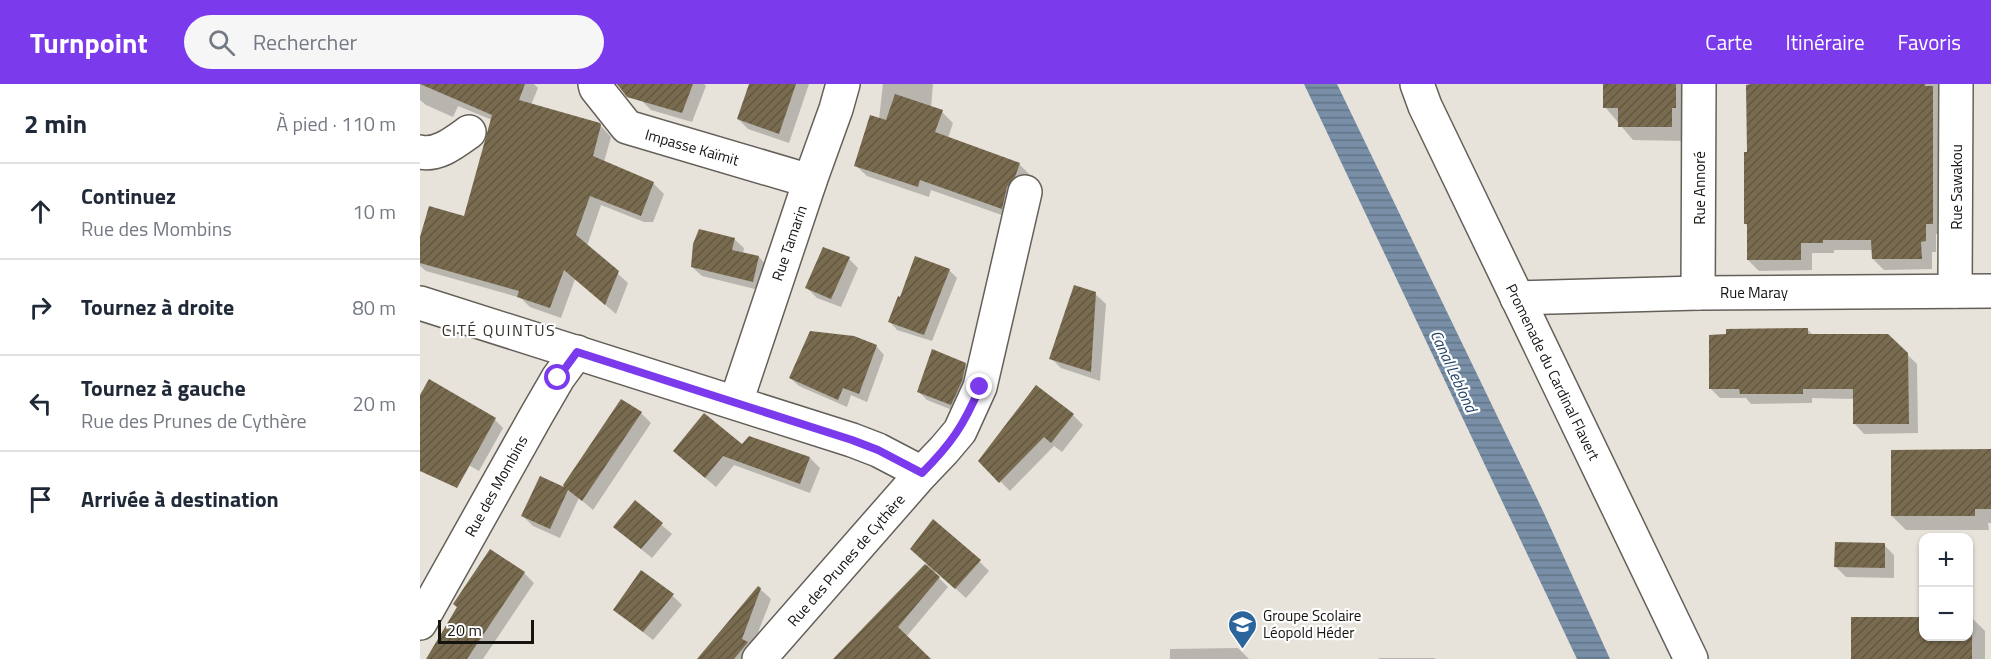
<!DOCTYPE html>
<html lang="fr">
<head>
<meta charset="utf-8">
<style>
  body { margin:0; font-family:"Titillium Web",sans-serif; background:#f6f6f7; color:#1f2937 }
  .controls { position:absolute; right:18px; bottom:18px; display:grid; overflow:hidden; border-radius:12px; box-shadow:0 2px 4px #0004 }
  .controls button { width:54px; height:54px; display:grid; place-items:center; padding:0; border:0; border-bottom:2px solid #e0e1e3; background:#fff; color:#1f2937; font:30px sans-serif }
  .scale { position:absolute; left:18px; bottom:15px; width:96px; box-sizing:border-box; padding-left:6px; border:3px solid #141310; border-top:0; font-size:16px; line-height:21px; white-space:nowrap; color:#141310; -webkit-text-stroke:4px #fff; paint-order:stroke }
  .stop { position:absolute; width:18px; height:18px; margin:-14px; border:4px solid #7c3aed; border-radius:50%; background:#fff }
  .stop.end { background:#7c3aed; border-color:#fff; box-shadow:0 2px 6px #0008 }
  .list { margin:0; padding:0; list-style:none }
  h2 { display:flex; justify-content:space-between; align-items:center; height:78px; margin:0; padding:0 24px; font-size:26px }
  h2 small { font-size:20px; font-weight:400; color:#747a83 }
  .list li { display:grid; grid-template-columns:39px 1fr auto; gap:18px; align-items:center; box-sizing:border-box; height:96px; padding:0 24px; border-top:2px solid #e0e1e3 }
  .list b { display:block; font-size:22px; white-space:nowrap }
  .list p { margin:0; font-size:20px; white-space:nowrap; color:#747a83 }
  .list em { font-size:20px; font-style:normal; color:#747a83 }
  .icon { flex:none; width:33px; height:33px; fill:none; stroke:currentColor; stroke-width:2; stroke-linecap:round; stroke-linejoin:round }
  .map { position:relative; flex:none; width:1571px; height:575px; overflow:hidden }
  header { display:flex; align-items:center; gap:36px; box-sizing:border-box; height:84px; padding:0 30px; background:#7c3aed; color:#fff }
  header strong { font-size:28px }
  nav { display:flex; gap:33px; margin-inline-start:auto; font-size:21px }
  .search { width:420px; height:54px; background:#f6f6f7; display:flex; align-items:center; gap:15px; box-sizing:border-box; padding:0 21px; border-radius:33px; color:#747a83; font-size:22px }
  main { display:flex }
  aside { flex:1; background:#fff }
  .map>svg:first-child { display:block }
  .water { fill:url(#water-rules) }
  .shadow { fill:#0003 }
  .building { fill:url(#building-hatch) }
  .lines { fill:none; stroke-linecap:round; stroke-linejoin:round }
  .minor-casing { stroke:#646059; stroke-width:36 }
  .minor { stroke:#fff; stroke-width:33 }
  .route { stroke:#7c3aed; stroke-width:8 }
  .labels { text-anchor:middle; dominant-baseline:central; stroke-width:4.5; stroke-linejoin:round; paint-order:stroke }
  .street-label { font-size:15px; fill:#141310; stroke:#fff }
  .poi-label { font-size:15px; fill:#141310; stroke:#fff; text-anchor:start }
  .neighbourhood-label { font-size:16px; letter-spacing:1.5px; fill:#333029; stroke:#fff }
  .water-label { font-size:16px; font-style:italic; fill:#21466a; stroke:#fff }
</style>
</head>
<body>
<header>
<strong>Turnpoint</strong>
<div class="search"><svg class="icon" aria-label="search" viewBox="0 0 24 24"><circle cx="10" cy="10" r="6"/><path d="M15 15l6 6"/></svg>Rechercher</div>
<nav><a>Carte</a><a>Itinéraire</a><a>Favoris</a></nav>
</header>
<main>
<aside>
<h2>2 min<small>À pied · 110 m</small></h2>
<ul class="list">
<li><svg class="icon" aria-label="ahead" viewBox="0 0 24 24"><path d="M12 20V5M6 11l6-6 6 6"/></svg><div><b>Continuez</b><p>Rue des Mombins</p></div><em>10 m</em></li>
<li><svg class="icon" aria-label="right" viewBox="0 0 24 24"><path d="M7 20v-9h11M14 6l5 5-5 5"/></svg><div><b>Tournez à droite</b></div><em>80 m</em></li>
<li><svg class="icon" aria-label="left" viewBox="0 0 24 24"><path d="M17 20v-9H6M10 6l-5 5 5 5"/></svg><div><b>Tournez à gauche</b><p>Rue des Prunes de Cythère</p></div><em>20 m</em></li>
<li><svg class="icon" aria-label="arrive" viewBox="0 0 24 24"><path d="M6 21V4h12l-3 4 3 4H6"/></svg><div><b>Arrivée à destination</b></div></li>
</ul>
</aside>
<div class="map">
<svg width="1571" height="575" viewBox="0 0 1571 575">
  <defs>
    <pattern id="water-rules" width="6" height="5" patternUnits="userSpaceOnUse" patternTransform="scale(1.5)"><rect width="6" height="5" fill="#788fa7"/><path d="M0 2.5h6" fill="none" stroke="#617487"/></pattern>
    <pattern id="building-hatch" width="6" height="6" patternUnits="userSpaceOnUse" patternTransform="scale(1.5)"><rect width="6" height="6" fill="#796b4f"/><path d="M-1 1l2-2M0 6l6-6M5 7l2-2" fill="none" stroke="#625740"/></pattern>
  </defs>
  <rect width="100%" height="100%" fill="#e7e2da"/>
  <polygon class="water" points="884,0 917,0 1123,427 1190,575 1157,575"/>
  <g class="shadow">
    <polygon points="0,0 114,0 118,4 111,21 179,40 191,53 184,78 233,99 244,110 233,138 224,138 181,121 167,162 208,199 196,230 155,195 141,234 110,223 101,214 6,187 0,182 0,159 45,134 72,36 38,22 33,33 6,21 0,16"/>
    <polygon points="226,0 284,0 286,2 272,38 231,26 221,16"/>
    <polygon points="330,0 389,0 369,59 328,45 318,35"/>
    <polygon points="463,0 513,0 511,24 522,28 533,39 528,54 599,80 610,91 593,135 511,106 509,113 447,92 435,81 459,35"/>
    <polygon points="1184,0 1276,0 1265,57 1213,56 1185,23"/>
    <polygon points="1328,0 1523,0 1523,151 1516,150 1516,168 1512,168 1512,185 1464,186 1453,175 1453,166 1414,166 1414,169 1392,169 1392,186 1339,187 1328,176 1328,142 1325,139 1328,70"/>
    <polygon points="314,155 324,164 323,170 339,173 348,183 343,207 282,192 272,183"/>
    <polygon points="429,175 438,184 421,223 397,214 387,204"/>
    <polygon points="529,186 537,194 512,257 477,246 470,238"/>
    <polygon points="675,210 686,220 680,297 641,284 631,274"/>
    <polygon points="1388,246 1394,252 1467,251 1497,280 1498,349 1444,350 1434,339 1434,315 1392,314 1392,319 1331,320 1326,314 1300,314 1290,304"/>
    <polygon points="456,262 464,271 447,318 431,311 427,323 379,302 370,294"/>
    <polygon points="546,280 555,289 540,329 507,316 498,307"/>
    <polygon points="0,314 75,336 83,344 59,387 0,353"/>
    <polygon points="221,329 231,339 173,426 159,414 140,454 113,442 103,432 121,394 150,407"/>
    <polygon points="653,331 663,341 642,368 634,362 590,407 560,377"/>
    <polygon points="329,354 390,374 400,384 390,409 314,381 296,403 265,377 322,362"/>
    <polygon points="1571,367 1571,439 1568,439 1569,446 1486,446 1472,432"/>
    <polygon points="215,418 252,450 232,474 205,452"/>
    <polygon points="1464,461 1474,471 1474,494 1426,493 1416,483"/>
    <polygon points="70,467 104,489 114,499 63,575 7,575"/>
    <polygon points="560,478 569,487 546,514 516,487 514,489 528,503 486,553 508,575 415,575 507,480"/>
    <polygon points="340,505 351,515 332,564 332,575 282,575"/>
    <polygon points="253,512 262,521 233,556 195,526"/>
    <polygon points="1551,533 1565,547 1565,575 1433,575 1432,535 1504,534 1504,552 1548,552"/>
    <polygon points="818,564 829,575 750,575 750,565"/>
    <rect x="959" y="574" width="56" height="1"/>
  </g>
  <g class="building">
    <polygon points="0,0 105,0 99,16 180,39 181,41 173,72 234,98 221,132 170,112 156,151 199,187 185,221 144,186 130,224 97,213 99,207 0,179 0,153 9,122 44,132 72,31"/>
    <polygon points="197,0 273,0 262,29 207,13"/>
    <polygon points="329,0 376,0 359,50 317,35"/>
    <polygon points="1183,0 1256,0 1256,24 1252,24 1252,43 1198,43 1198,24 1183,24"/>
    <polygon points="1332,0 1505,0 1505,2 1513,2 1513,140 1506,140 1506,157 1501,158 1502,175 1452,175 1451,156 1403,156 1403,159 1381,159 1381,176 1327,176 1327,140 1324,140 1324,68 1327,68 1326,1"/>
    <polygon points="475,10 523,26 515,48 600,79 595,93 587,103 582,125 500,96 498,103 434,82 450,31 466,36"/>
    <polygon points="279,145 315,154 312,166 339,172 333,198 271,183 273,160"/>
    <polygon points="403,163 430,173 411,215 385,204"/>
    <polygon points="495,172 530,185 504,251 468,238 478,212 480,213"/>
    <polygon points="654,201 676,208 671,288 629,275"/>
    <polygon points="1388,244 1388,250 1468,250 1488,269 1489,340 1433,340 1433,305 1383,305 1383,310 1320,310 1319,305 1289,305 1289,251 1306,250 1306,245"/>
    <polygon points="390,247 434,252 457,261 439,310 423,304 418,316 369,294"/>
    <polygon points="512,265 546,279 542,297 531,321 497,308"/>
    <polygon points="9,295 76,334 37,404 0,387 0,311"/>
    <polygon points="616,301 654,330 631,359 624,353 579,399 558,377"/>
    <polygon points="201,315 222,328 162,417 148,406 130,445 101,432 120,392 144,403 143,401"/>
    <polygon points="284,329 322,360 329,352 390,373 380,400 303,372 285,394 253,367"/>
    <polygon points="1571,365 1571,425 1555,425 1555,432 1471,432 1471,366"/>
    <polygon points="215,416 243,439 221,465 193,443"/>
    <polygon points="513,435 561,476 535,505 490,465"/>
    <polygon points="1415,458 1465,459 1465,484 1414,483"/>
    <polygon points="70,465 105,488 47,575 6,575 37,523 33,520"/>
    <polygon points="505,480 520,493 478,543 511,575 413,575"/>
    <polygon points="221,486 254,510 223,548 193,526"/>
    <polygon points="338,502 341,504 322,555 328,558 314,575 277,575"/>
    <polygon points="1548,532 1552,532 1552,575 1431,575 1431,533 1503,533 1503,552 1548,552"/>
  </g>
  <g class="lines">
    <defs>
      <g id="minor">
        <polyline points="175,0 176,4 207,43 390,97"/>
        <polyline points="997,0 1005,22 1271,575"/>
        <path d="M0,68C18,72 35,58 49,48"/>
        <polyline points="1535,207 1536,0"/>
        <polyline points="1278,209 1279,0"/>
        <polyline points="1097,214 1278,209 1571,207"/>
        <polyline points="0,219 432,356 458,366 502,389"/>
        <polyline points="316,318 390,97 416,25 423,0"/>
        <polyline points="0,539 116,332 138,294 157,268"/>
        <polyline points="339,575 502,389 524,366 540,347 560,303 605,108"/>
      </g>
    </defs>
    <use href="#minor" class="minor-casing"/>
    <use href="#minor" class="minor"/>
  </g>
  <g class="lines">
    <path class="route" d="M138,294L157,268L432,356L458,366L502,389C531,360 544,341 560,303"/>
  </g>
  <defs>
    <symbol id="school-pin" viewBox="-11 -11 22 30"><path d="M0 17L-7.5 6A9.5 9.5 0 1 1 7.5 6Z" fill="#2b659c" stroke="#fff"/><path d="M0-5L7-2L0 1L-7-2ZM-4 1L0 2.5L4 1V4Q0 6-4 4Z" fill="#fff"/></symbol>
  </defs>
  <g fill-rule="evenodd">
    <use href="#school-pin" x="806" y="524" width="33" height="45"/>
  </g>
  <g class="labels">
    <g class="street-label">
      <text transform="translate(272 63) rotate(16)">Impasse Kaïmit</text>
      <text transform="translate(1536 103) rotate(-90)">Rue Sawakou</text>
      <text transform="translate(1279 104) rotate(-90)">Rue Annoré</text>
      <text transform="translate(369 159) rotate(-71)">Rue Tamarin</text>
      <text x="1334" y="208">Rue Maray</text>
      <text transform="translate(1133 288) rotate(64)">Promenade du Cardinal Flavert</text>
      <text transform="translate(76 402) rotate(-61)">Rue des Mombins</text>
      <text transform="translate(426 476) rotate(-49)">Rue des Prunes de Cythère</text>
    </g>
    <g class="poi-label">
      <text x="843" y="531">Groupe Scolaire<tspan x="843" dy="17">Léopold Héder</tspan></text>
    </g>
    <g class="neighbourhood-label">
      <text x="79" y="246">CITÉ QUINTUS</text>
    </g>
    <g class="water-label">
      <text transform="translate(1034 287) rotate(65)">Canal Leblond</text>
    </g>
  </g>
</svg>
<div class="controls">
<button>+</button>
<button>−</button>
</div>
<div class="scale">20 m</div>
<div class="stop" style="left:138px;top:294px"></div>
<div class="stop end" style="left:560px;top:303px"></div>
</div>
</main>
</body>
</html>
